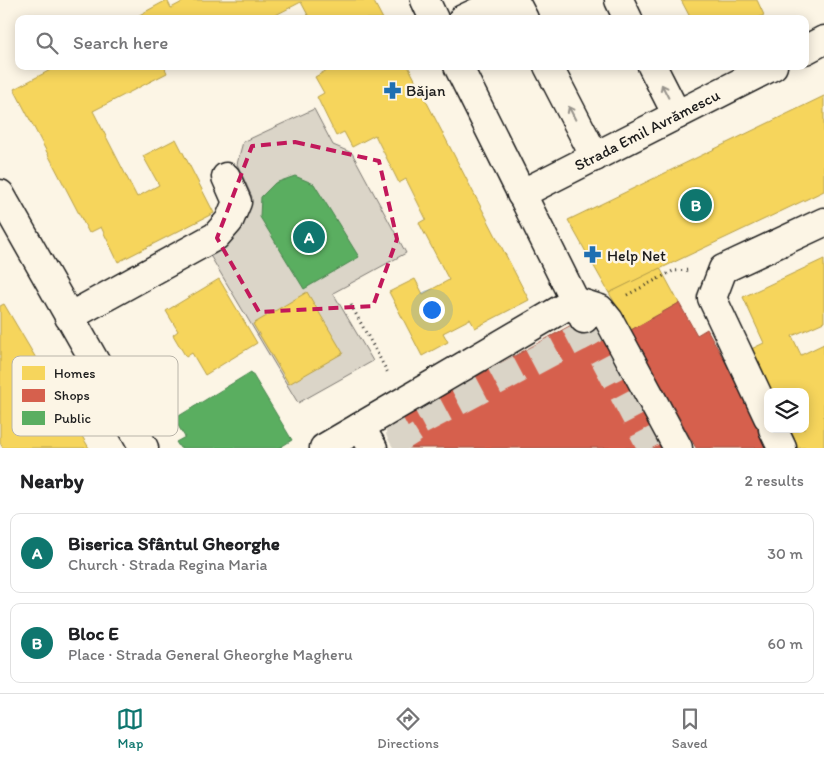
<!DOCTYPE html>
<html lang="en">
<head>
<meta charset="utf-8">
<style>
  body { margin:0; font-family:Itim,sans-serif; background:#f2f2f2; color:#202124 }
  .controls { position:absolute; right:15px; bottom:15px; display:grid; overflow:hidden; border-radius:10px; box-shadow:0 2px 12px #0003 }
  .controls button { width:45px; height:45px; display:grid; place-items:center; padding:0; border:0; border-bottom:1px solid #e0e0e0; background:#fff; color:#202124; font:25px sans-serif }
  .you { position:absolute; left:431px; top:309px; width:18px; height:18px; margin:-12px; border:4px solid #fff; border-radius:50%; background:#1a73e8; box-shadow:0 0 0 8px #1a73e833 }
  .badge { display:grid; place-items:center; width:32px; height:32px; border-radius:50%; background:#0f766e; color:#fff; font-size:16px; font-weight:700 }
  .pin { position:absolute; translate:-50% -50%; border:2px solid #fff; box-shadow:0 1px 5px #0006 }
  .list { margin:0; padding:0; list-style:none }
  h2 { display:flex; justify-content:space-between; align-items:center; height:65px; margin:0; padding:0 20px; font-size:21px }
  h2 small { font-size:16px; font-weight:400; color:#757577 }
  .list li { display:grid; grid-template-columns:32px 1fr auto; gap:15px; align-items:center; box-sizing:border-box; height:80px; margin:0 10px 10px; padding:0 10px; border:1px solid #e0e0e0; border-radius:10px }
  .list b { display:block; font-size:19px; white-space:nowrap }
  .list p { margin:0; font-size:16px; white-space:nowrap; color:#757577 }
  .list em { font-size:16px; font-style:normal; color:#757577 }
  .icon { flex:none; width:28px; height:28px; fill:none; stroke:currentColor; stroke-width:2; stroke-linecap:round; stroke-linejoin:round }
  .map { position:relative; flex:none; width:824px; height:448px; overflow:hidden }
  .search { position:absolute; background:#fff; box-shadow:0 2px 12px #0003; left:15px; right:15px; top:15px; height:55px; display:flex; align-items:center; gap:12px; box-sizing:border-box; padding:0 18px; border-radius:10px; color:#757577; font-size:19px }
  .sheet { height:245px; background:#fff }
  nav { display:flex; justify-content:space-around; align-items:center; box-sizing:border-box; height:70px; border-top:1px solid #e0e0e0; background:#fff; font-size:14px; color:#757577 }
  nav a { display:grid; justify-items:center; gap:2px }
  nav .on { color:#0f766e }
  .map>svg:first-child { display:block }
  .green { fill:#dbd5c8; stroke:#7c7872 }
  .homes { fill:#f6d55c; stroke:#b59e49 }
  .shops { fill:#d6604d; stroke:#9e4c3e }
  .public { fill:#5aae61; stroke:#47824c }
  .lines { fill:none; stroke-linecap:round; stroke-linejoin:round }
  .minor-tunnel { stroke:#dad4c7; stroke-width:28; stroke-dasharray:28 14; stroke-linecap:butt }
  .minor-casing { stroke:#1c1c1c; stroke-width:31 }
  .path { stroke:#1c1c1c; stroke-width:3; stroke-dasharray:1 4; stroke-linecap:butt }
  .minor { stroke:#fcf5e5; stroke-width:28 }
  .oneway { stroke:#97938b }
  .marked { fill:none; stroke:#c2185b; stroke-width:4; stroke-dasharray:10 6; stroke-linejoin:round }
  .labels { text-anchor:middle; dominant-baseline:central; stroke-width:5; stroke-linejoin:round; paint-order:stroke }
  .poi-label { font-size:16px; fill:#1c1c1c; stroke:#fcf5e5; text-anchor:start }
  .street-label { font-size:16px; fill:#1c1c1c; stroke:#fcf5e5 }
  .key { fill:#fcf5e5; stroke:#b9b4a9; stroke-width:1 }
  .key-label { font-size:14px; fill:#1c1c1c }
</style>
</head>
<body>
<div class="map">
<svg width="824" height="448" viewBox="0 0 824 448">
  <rect width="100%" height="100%" fill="#fcf5e5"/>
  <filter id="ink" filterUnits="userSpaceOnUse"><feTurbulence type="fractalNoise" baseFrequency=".02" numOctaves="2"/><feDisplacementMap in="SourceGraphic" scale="10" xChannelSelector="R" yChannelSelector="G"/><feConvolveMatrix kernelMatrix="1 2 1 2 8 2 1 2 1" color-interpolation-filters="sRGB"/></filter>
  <g filter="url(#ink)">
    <polygon class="green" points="314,109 333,145 352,153 406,253 333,293 373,361 298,403 208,252 242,229 252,197 237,164 243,142"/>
    <g class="homes">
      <polygon points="167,0 171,8 186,0 373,0 383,19 310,19 301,2 268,19 132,19"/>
      <polygon points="681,0 757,0 764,15 756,19 691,19"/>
      <polygon points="58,66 164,66 167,73 93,111 137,197 159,185 143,156 176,139 214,213 118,262 101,227 89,233 14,89"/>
      <polygon points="408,66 529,300 475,328 470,319 443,333 448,342 422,356 389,292 415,279 423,294 449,280 419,223 426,219 406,179 399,183 375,135 352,147 344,132 336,136 317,97 324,93 315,77 334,66"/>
      <polygon points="824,96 824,191 609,293 568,220"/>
      <polygon points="824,259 824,322 792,336 801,355 824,344 824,448 792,448 784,429 805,429 805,392 768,392 747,351 764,343 743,297"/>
      <polygon points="660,268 679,303 631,330 609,293"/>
      <polygon points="219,279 257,343 205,375 192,353 186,357 173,335 178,331 166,311"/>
      <polygon points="307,292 343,353 289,384 253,324"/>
      <polygon points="4,304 89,448 3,448 0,443 0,306"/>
    </g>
    <g class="shops">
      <polygon points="679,303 697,335 707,329 770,443 762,448 696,448 631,330"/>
      <polygon points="590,315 661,448 397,448 385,426"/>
    </g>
    <g class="public">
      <polygon points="295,176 314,184 359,257 304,289 260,217 261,197 275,183"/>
      <polygon points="251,372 292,440 279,448 180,448 176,442 185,437 174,419"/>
    </g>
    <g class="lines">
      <g class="minor-tunnel">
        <polyline points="584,319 652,448"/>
        <polyline points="410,448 400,432 591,331"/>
      </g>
      <defs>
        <g id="minor">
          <polyline points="425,0 434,19"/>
          <polyline points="514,0 524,19"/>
          <polyline points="619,0 628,19"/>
          <polyline points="463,19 503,0"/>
          <polyline points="805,50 824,40"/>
          <polyline points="458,66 584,319"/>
          <polyline points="548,66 595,157"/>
          <polyline points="652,66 677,115"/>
          <polyline points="0,194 144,448"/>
          <polyline points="521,194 773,66"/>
          <polyline points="575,301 600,309 609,320 678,448"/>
          <polyline points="69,317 216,236 229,221 237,202 226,177"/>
          <polyline points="768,417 712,298 723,269 824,222"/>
          <polyline points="360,427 373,448"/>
          <polyline points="773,429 782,448"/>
          <polyline points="324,448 575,301"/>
        </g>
      </defs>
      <use href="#minor" class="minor-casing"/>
      <g class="path">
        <polyline points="627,295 673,271 690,270"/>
        <polyline points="351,305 389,375"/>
      </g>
      <use href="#minor" class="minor"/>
    </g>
    <defs><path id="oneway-shaft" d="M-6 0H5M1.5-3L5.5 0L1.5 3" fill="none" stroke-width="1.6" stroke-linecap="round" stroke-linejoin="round" transform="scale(1.25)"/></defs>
    <g class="oneway">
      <use href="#oneway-shaft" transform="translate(665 91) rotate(-117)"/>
      <use href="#oneway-shaft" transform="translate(572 113) rotate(-117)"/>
    </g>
  </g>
  <path class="marked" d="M295,142L379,161L397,239L373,306L259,312L217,238L252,146Z"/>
  <defs>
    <symbol id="pharmacy-bare" viewBox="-9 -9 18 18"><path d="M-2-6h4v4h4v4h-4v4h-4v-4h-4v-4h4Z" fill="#1f6fb2" stroke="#fcf5e5" stroke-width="2.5" paint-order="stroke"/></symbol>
  </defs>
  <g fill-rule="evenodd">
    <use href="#pharmacy-bare" x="380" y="78" width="25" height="25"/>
    <use href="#pharmacy-bare" x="580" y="242" width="25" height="25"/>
  </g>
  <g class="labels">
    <g class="poi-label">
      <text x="406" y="90">Băjan</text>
      <text x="607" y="255">Help Net</text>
    </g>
    <g class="street-label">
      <text transform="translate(647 130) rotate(-27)">Strada Emil Avrămescu</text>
    </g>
  </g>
  <rect x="12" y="356" width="166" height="80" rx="8" class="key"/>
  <rect x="22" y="366" width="23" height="14" fill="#f6d55c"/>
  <rect x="22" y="389" width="23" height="13" fill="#d6604d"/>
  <rect x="22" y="411" width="23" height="14" fill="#5aae61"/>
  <g class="key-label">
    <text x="54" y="378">Homes</text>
    <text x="54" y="400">Shops</text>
    <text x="54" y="423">Public</text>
  </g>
</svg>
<div class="controls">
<button><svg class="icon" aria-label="layers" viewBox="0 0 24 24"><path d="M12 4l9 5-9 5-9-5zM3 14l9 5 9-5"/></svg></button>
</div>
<div class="you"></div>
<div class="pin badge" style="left:309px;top:237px">A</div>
<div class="pin badge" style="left:696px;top:205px">B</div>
<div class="search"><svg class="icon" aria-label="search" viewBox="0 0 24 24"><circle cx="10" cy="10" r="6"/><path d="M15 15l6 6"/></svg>Search here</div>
</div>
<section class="sheet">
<h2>Nearby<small>2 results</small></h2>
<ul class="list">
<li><span class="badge">A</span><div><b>Biserica Sfântul Gheorghe</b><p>Church · Strada Regina Maria</p></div><em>30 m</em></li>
<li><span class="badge">B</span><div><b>Bloc E</b><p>Place · Strada General Gheorghe Magheru</p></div><em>60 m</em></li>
</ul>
</section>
<nav>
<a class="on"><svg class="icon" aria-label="map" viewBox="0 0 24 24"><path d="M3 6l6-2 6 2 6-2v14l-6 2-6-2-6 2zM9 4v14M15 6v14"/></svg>Map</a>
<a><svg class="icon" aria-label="directions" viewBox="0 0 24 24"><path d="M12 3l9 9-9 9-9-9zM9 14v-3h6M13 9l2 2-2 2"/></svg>Directions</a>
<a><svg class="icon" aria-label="saved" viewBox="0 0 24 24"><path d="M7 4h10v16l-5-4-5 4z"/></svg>Saved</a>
</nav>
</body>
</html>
